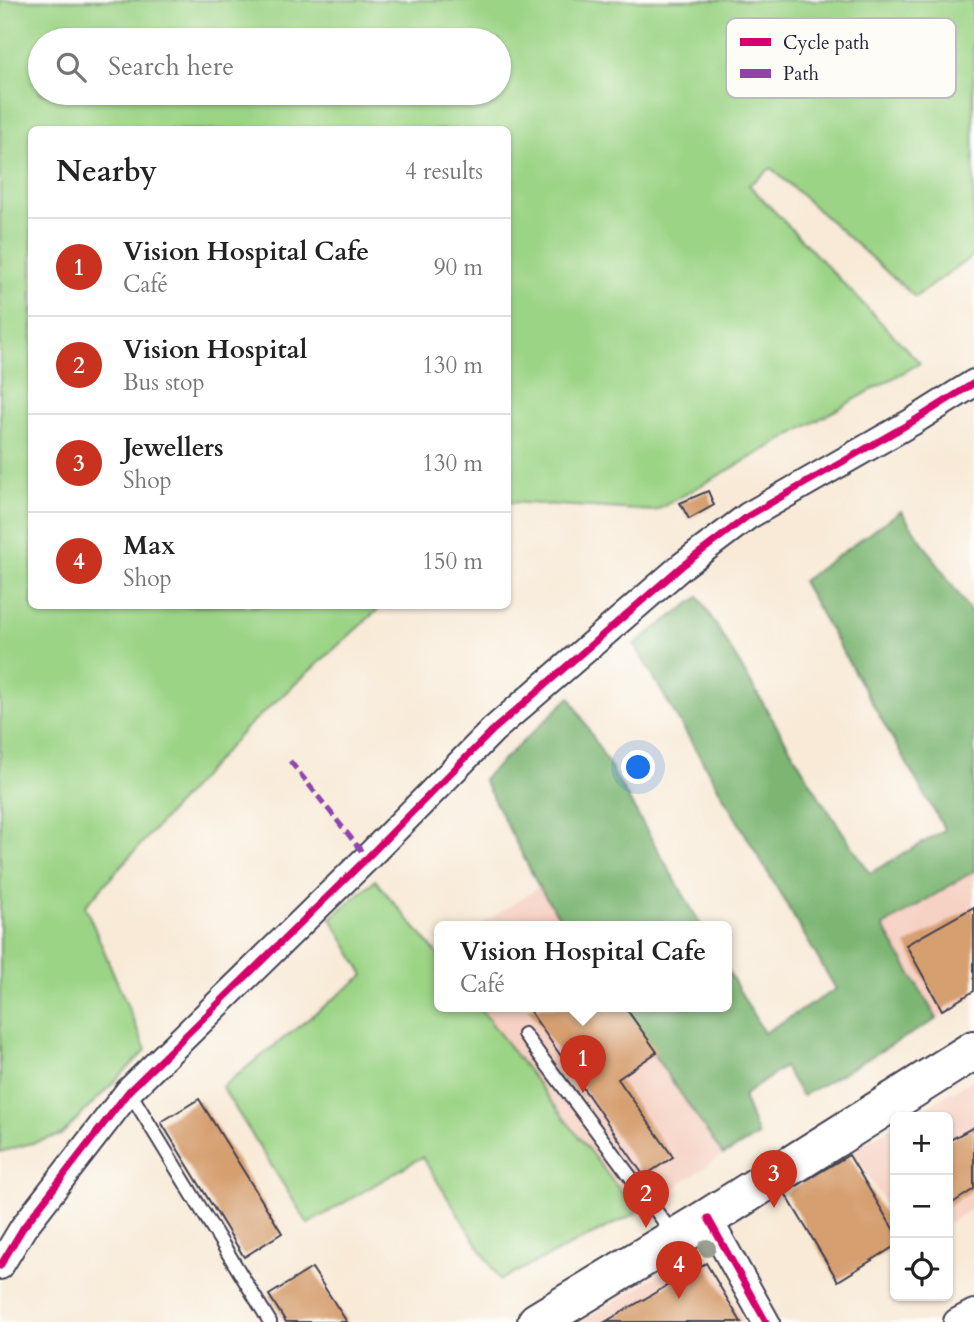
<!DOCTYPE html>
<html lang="en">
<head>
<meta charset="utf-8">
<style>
  body { margin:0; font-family:Cardo,serif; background:#f2f2f2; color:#222 }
  .controls { position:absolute; right:21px; bottom:21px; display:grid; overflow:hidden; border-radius:10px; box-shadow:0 2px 5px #0004 }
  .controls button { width:63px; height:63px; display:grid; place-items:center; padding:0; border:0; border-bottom:2px solid #e0e0e0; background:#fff; color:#222; font:35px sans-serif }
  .you { position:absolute; left:639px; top:768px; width:24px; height:24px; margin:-18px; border:5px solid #fff; border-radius:50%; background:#1a73e8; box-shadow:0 0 0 10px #1a73e833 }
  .badge { display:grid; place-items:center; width:46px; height:46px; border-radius:50%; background:#c8321e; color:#fff; font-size:23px; font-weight:700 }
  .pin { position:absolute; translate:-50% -58px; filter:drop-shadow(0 2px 4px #0008) }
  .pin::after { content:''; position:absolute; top:37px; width:24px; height:21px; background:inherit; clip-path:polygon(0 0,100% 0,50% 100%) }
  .popup { position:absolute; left:434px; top:921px; width:298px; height:91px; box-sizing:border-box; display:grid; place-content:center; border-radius:10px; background:#fff; filter:drop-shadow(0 2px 5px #0005); font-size:23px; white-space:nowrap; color:#767676 }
  .popup b { font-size:26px; color:#222 }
  .popup::after { content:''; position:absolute; left:50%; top:100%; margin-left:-14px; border:14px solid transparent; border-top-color:#fff }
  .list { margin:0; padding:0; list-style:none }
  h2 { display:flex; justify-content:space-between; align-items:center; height:91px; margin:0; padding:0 28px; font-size:30px }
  h2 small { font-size:23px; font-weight:400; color:#767676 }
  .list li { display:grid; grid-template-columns:46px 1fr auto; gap:21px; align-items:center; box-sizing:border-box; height:98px; padding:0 28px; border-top:2px solid #e0e0e0 }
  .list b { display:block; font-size:26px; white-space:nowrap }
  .list p { margin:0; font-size:23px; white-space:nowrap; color:#767676 }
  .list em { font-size:23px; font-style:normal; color:#767676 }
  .icon { flex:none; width:38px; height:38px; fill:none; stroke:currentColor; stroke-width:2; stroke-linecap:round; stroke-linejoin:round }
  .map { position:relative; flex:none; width:974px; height:1322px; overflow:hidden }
  .search { position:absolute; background:#fff; box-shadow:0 2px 5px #0004; left:28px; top:28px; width:483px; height:77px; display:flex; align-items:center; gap:18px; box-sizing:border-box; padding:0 24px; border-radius:38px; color:#767676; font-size:26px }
  .panel { position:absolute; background:#fff; box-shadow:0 2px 5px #0004; left:28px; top:126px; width:483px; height:483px; border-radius:10px }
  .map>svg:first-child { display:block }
  .built { fill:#f6d2c4 }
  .green { fill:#9cd486; stroke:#5f7b60; stroke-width:2; fill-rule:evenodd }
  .forest { fill:#7db673; stroke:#506c57; stroke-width:2 }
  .building { fill:#d69f70 }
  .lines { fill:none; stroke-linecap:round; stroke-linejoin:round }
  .lane-casing { stroke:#424052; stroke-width:16 }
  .street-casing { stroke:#424052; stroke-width:30 }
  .primary-casing { stroke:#424052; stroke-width:42 }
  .lane { stroke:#fff; stroke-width:12 }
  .street { stroke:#fff; stroke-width:26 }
  .primary { stroke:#fff; stroke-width:38 }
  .quiet { stroke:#8e44ad; stroke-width:5; stroke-dasharray:10 5; stroke-linecap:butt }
  .cycleway-casing { stroke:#fdfcf7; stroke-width:11 }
  .cycleway { stroke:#d6006c; stroke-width:7 }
  .tree { fill:#9a9e90 }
  .key { fill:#fdfcf7; stroke:#bbbbbf; stroke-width:2 }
  .key-label { font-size:19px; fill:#22223b }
</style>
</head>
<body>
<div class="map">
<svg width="974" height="1322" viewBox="0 0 974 1322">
  <rect width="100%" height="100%" fill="#fdfcf7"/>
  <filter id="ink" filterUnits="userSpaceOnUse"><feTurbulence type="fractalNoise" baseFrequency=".0143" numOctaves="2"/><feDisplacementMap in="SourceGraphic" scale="14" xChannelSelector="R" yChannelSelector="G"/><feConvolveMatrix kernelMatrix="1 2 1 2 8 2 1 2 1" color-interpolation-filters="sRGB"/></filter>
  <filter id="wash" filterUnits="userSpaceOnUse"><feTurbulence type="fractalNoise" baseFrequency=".00686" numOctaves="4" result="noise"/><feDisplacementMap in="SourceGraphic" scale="28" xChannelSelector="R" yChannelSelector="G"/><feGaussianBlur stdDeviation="1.57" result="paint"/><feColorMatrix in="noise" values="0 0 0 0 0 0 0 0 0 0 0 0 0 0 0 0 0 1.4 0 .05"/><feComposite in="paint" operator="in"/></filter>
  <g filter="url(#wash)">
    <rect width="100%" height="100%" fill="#f8ead7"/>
    <g class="built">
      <polygon points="974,871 974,996 937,1019 883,926"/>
      <polygon points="539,887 566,927 477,927"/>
      <polygon points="479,1007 621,1007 723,1155 637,1213"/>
      <polygon points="974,1079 974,1207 948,1223 948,1117 908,1117"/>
      <polygon points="895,1125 895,1222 853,1149"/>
      <polygon points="704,1248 745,1322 580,1322"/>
    </g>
    <g class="green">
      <path d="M0,0H973L974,255L915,297L771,168L749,185L920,363L655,511L508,502V130H32V606H382L245,729L85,906L146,1050L61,1135L0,1152ZM40,40H499V93H40Z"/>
      <polygon points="375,880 439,956 440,1007 479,1007 637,1213 500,1280 422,1157 308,1224 222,1087 364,975 331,918"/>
    </g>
    <g class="forest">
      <polygon points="901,511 974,617 974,871 883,926 937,1019 802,1096 784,1067 743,1096 758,1136 723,1155 621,1007 726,1007 727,969 764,1033 836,989 634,644 699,597 820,798 870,873 945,830 802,581"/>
      <polygon points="570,697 702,927 566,927 539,887 483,779"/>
    </g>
    <g id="blocks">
      <g class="building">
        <polygon points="708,491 714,505 689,519 680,503"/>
        <polygon points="974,907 974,991 942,1010 906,945"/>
        <polygon points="527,1007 625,1007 657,1052 618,1079 673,1157 644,1176"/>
        <polygon points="199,1099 282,1233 244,1257 161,1122"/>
        <polygon points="974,1127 974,1189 948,1206 948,1141"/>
        <polygon points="849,1155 895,1232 895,1246 838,1281 785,1193"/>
        <polygon points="706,1263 741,1322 605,1322"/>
        <polygon points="312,1268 347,1322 286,1322 269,1295"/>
      </g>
    </g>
  </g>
  <g filter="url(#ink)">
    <use href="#blocks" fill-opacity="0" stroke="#424052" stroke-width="2"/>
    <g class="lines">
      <defs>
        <g id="lane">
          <polyline points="524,1034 674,1235"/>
          <polyline points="129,1091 270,1322"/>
        </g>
        <g id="street">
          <polyline points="708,1218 766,1322"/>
          <polyline points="0,1266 23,1228 129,1091 367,858 493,730 682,566 748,516 912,422 974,383"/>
          <polyline points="957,1322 974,1313"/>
        </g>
        <polyline id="primary" points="537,1322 708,1218 974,1050"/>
      </defs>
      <use href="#lane" class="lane-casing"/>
      <use href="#street" class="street-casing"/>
      <use href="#primary" class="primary-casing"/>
      <use href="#lane" class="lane"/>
      <use href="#street" class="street"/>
      <use href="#primary" class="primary"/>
      <polyline class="quiet" points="290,761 367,858"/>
      <defs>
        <g id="cycleway">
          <polyline points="708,1218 766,1322"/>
          <polyline points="0,1266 23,1228 129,1091 367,858 493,730 682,566 748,516 912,422 974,383"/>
        </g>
      </defs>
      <use href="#cycleway" class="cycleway-casing"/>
      <use href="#cycleway" class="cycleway"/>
    </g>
    <circle class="tree" cx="707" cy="1248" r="9"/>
  </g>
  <rect x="726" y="18" width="230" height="80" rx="10" class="key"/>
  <rect x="740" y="38" width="31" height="8" fill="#d6006c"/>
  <rect x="740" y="69" width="31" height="9" fill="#8e44ad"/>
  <g class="key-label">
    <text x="783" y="49">Cycle path</text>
    <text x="783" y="80">Path</text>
  </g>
</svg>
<div class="controls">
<button>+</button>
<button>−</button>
<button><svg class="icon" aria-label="locate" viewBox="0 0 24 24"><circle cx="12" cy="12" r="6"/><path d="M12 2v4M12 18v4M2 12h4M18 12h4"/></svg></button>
</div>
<div class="you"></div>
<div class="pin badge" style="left:583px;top:1093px">1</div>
<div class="popup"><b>Vision Hospital Cafe</b>Café</div>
<div class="pin badge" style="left:646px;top:1228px">2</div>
<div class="pin badge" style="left:774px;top:1208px">3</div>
<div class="pin badge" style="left:679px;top:1299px">4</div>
<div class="search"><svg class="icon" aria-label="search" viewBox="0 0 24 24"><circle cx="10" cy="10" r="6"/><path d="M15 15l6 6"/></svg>Search here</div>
<section class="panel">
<h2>Nearby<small>4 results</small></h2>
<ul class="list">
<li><span class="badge">1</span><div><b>Vision Hospital Cafe</b><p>Café</p></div><em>90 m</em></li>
<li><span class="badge">2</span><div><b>Vision Hospital</b><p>Bus stop</p></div><em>130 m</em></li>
<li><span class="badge">3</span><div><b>Jewellers</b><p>Shop</p></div><em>130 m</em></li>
<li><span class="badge">4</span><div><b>Max</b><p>Shop</p></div><em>150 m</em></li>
</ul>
</section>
</div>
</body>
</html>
